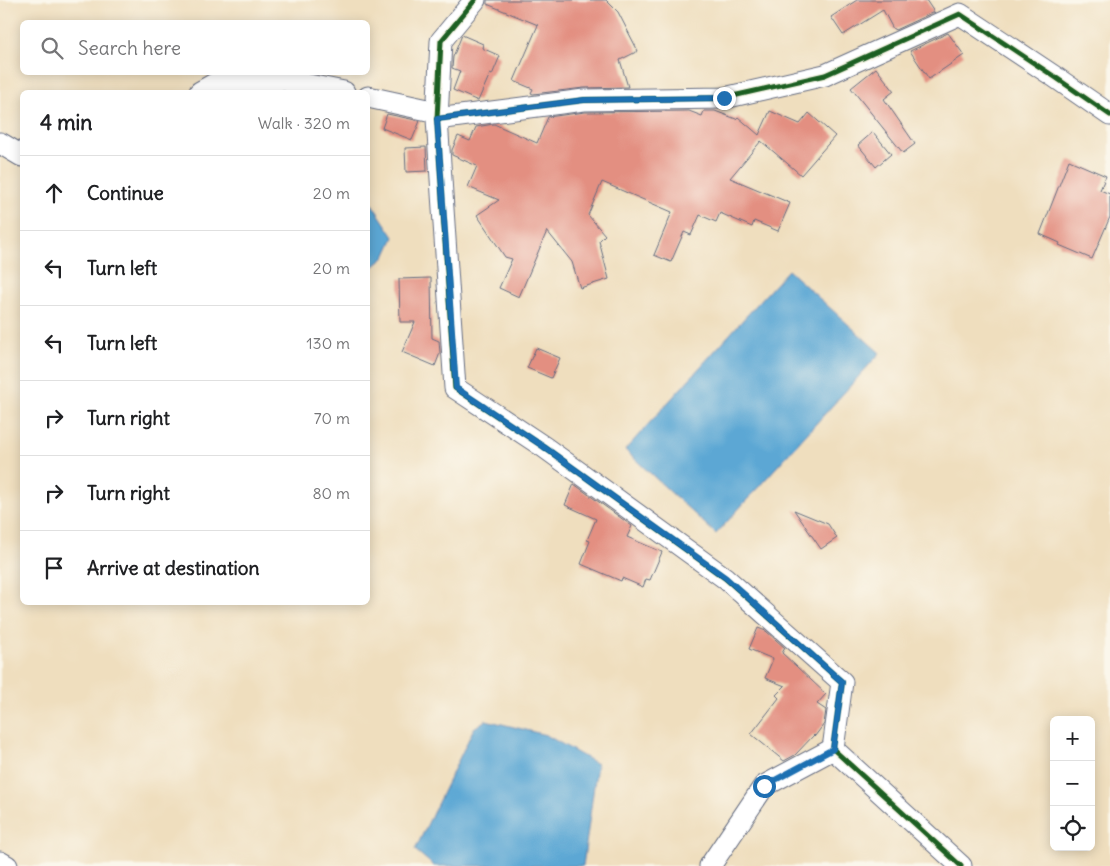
<!DOCTYPE html>
<html lang="en">
<head>
<meta charset="utf-8">
<style>
  body { margin:0; font-family:Delius,sans-serif; background:#f6f6f6; color:#202124 }
  .controls { position:absolute; right:15px; bottom:15px; display:grid; overflow:hidden; border-radius:8px; box-shadow:0 2px 12px #0003 }
  .controls button { width:45px; height:45px; display:grid; place-items:center; padding:0; border:0; border-bottom:1px solid #e0e0e0; background:#fff; color:#202124; font:25px sans-serif }
  .stop { position:absolute; width:15px; height:15px; margin:-11px; border:4px solid #1f6fb2; border-radius:50%; background:#fff }
  .stop.end { background:#1f6fb2; border-color:#fff; box-shadow:0 1px 5px #0008 }
  .list { margin:0; padding:0; list-style:none }
  h2 { display:flex; justify-content:space-between; align-items:center; height:65px; margin:0; padding:0 20px; font-size:21px }
  h2 small { font-size:16px; font-weight:400; color:#757577 }
  .list li { display:grid; grid-template-columns:32px 1fr auto; gap:15px; align-items:center; box-sizing:border-box; height:75px; padding:0 20px; border-top:1px solid #e0e0e0 }
  .list b { display:block; font-size:19px; white-space:nowrap }
  .list em { font-size:16px; font-style:normal; color:#757577 }
  .icon { flex:none; width:28px; height:28px; fill:none; stroke:currentColor; stroke-width:2; stroke-linecap:round; stroke-linejoin:round }
  .map { position:relative; flex:none; width:1110px; height:866px; overflow:hidden }
  .search { position:absolute; background:#fff; box-shadow:0 2px 12px #0003; left:20px; top:20px; width:350px; height:55px; display:flex; align-items:center; gap:12px; box-sizing:border-box; padding:0 18px; border-radius:8px; color:#757577; font-size:19px }
  .panel { position:absolute; background:#fff; box-shadow:0 2px 12px #0003; left:20px; top:90px; width:350px; height:515px; border-radius:8px }
  .map>svg:first-child { display:block }
  .water { fill:#5ca7d4; stroke:#3c6b99 }
  .building { fill:#e38f81 }
  .lines { fill:none; stroke-linecap:round; stroke-linejoin:round }
  .street-casing { stroke:#656c80; stroke-width:23 }
  .street { stroke:#fff; stroke-width:21 }
  .cycleway-casing { stroke:#fbf7ec; stroke-width:8 }
  .cycleway { stroke:#1b5e20; stroke-width:5 }
  .route { stroke:#1f6fb2; stroke-width:6 }
</style>
</head>
<body>
<div class="map">
<svg width="1110" height="866" viewBox="0 0 1110 866">
  <rect width="100%" height="100%" fill="#fbf7ec"/>
  <filter id="ink" filterUnits="userSpaceOnUse"><feTurbulence type="fractalNoise" baseFrequency=".02" numOctaves="2"/><feDisplacementMap in="SourceGraphic" scale="10" xChannelSelector="R" yChannelSelector="G"/><feConvolveMatrix kernelMatrix="1 2 1 2 8 2 1 2 1" color-interpolation-filters="sRGB"/></filter>
  <filter id="wash" filterUnits="userSpaceOnUse"><feTurbulence type="fractalNoise" baseFrequency=".0096" numOctaves="4" result="noise"/><feDisplacementMap in="SourceGraphic" scale="20" xChannelSelector="R" yChannelSelector="G"/><feGaussianBlur stdDeviation="1.12" result="paint"/><feColorMatrix in="noise" values="0 0 0 0 0 0 0 0 0 0 0 0 0 0 0 0 0 1.4 0 .05"/><feComposite in="paint" operator="in"/></filter>
  <g filter="url(#wash)">
    <rect width="100%" height="100%" fill="#efdebe"/>
    <g class="water">
      <polygon points="368,198 394,237 385,257 368,271"/>
      <polygon points="788,270 880,353 716,534 625,450"/>
      <polygon points="486,720 546,735 597,764 583,866 434,866 415,850 474,728"/>
    </g>
    <g id="blocks">
      <g class="building">
        <polygon points="487,0 606,0 618,12 638,51 620,60 628,87 584,88 533,94 531,93 533,89 514,81 538,25 487,4"/>
        <polygon points="857,0 926,0 934,12 895,30 894,29 893,29 883,10 843,35 831,17"/>
        <polygon points="948,33 964,55 929,79 910,51"/>
        <polygon points="462,35 483,44 482,48 500,56 492,75 490,74 478,101 453,90 460,71 452,68 453,57"/>
        <polygon points="876,68 894,91 884,99 915,144 903,153 851,88"/>
        <polygon points="689,111 702,116 704,111 715,111 736,119 738,117 759,135 770,111 800,124 809,113 835,136 801,175 761,141 730,178 790,203 778,231 754,221 752,227 720,213 716,222 700,215 691,235 684,232 671,262 654,255 672,212 602,182 588,215 605,235 599,241 609,279 580,288 572,262 547,231 519,297 499,288 512,259 505,257 477,215 499,200 468,187 477,166 452,155 452,150 458,136 470,141 476,127 494,124 537,143 548,117 585,112"/>
        <polygon points="387,114 420,121 412,140 382,128"/>
        <polygon points="873,132 891,154 876,167 858,145"/>
        <polygon points="426,147 427,171 406,172 405,148"/>
        <polygon points="1069,160 1106,176 1100,190 1110,194 1110,217 1092,259 1059,245 1060,243 1040,234"/>
        <polygon points="431,278 432,338 439,341 440,353 435,366 402,352 415,322 400,322 399,279"/>
        <polygon points="536,348 560,358 551,378 527,368"/>
        <polygon points="574,484 632,526 627,537 662,552 650,580 646,579 643,587 622,578 621,581 581,564 590,541 587,540 596,519 565,505"/>
        <polygon points="794,510 828,524 837,538 821,549"/>
        <polygon points="758,628 766,631 785,648 782,653 826,694 817,704 826,710 824,724 815,736 814,735 795,755 784,761 751,734 779,698 776,695 785,686 765,678 773,659 749,649"/>
      </g>
    </g>
  </g>
  <g filter="url(#ink)">
    <use href="#blocks" fill-opacity="0" stroke="#656c80" stroke-width="1"/>
    <g class="lines">
      <defs>
        <g id="street">
          <polyline points="475,0 441,41 437,119 455,388 544,447 725,578 842,682 833,749 961,866"/>
          <polyline points="200,92 214,84 284,80 344,92"/>
          <polyline points="368,97 437,112"/>
          <polyline points="437,119 584,100 724,98 825,75 960,14 1055,77 1110,115"/>
          <polyline points="0,143 22,156"/>
          <polyline points="0,862 7,866"/>
          <polyline points="710,866 764,786 833,749"/>
        </g>
      </defs>
      <use href="#street" class="street-casing"/>
      <use href="#street" class="street"/>
      <defs>
        <g id="cycleway">
          <polyline points="475,0 441,41 437,119 455,388 544,447 725,578 842,682 833,749 961,866"/>
          <polyline points="437,119 584,100 724,98 825,75 960,14 1055,77 1110,115"/>
        </g>
      </defs>
      <use href="#cycleway" class="cycleway-casing"/>
      <use href="#cycleway" class="cycleway"/>
    </g>
  </g>
  <g class="lines" filter="url(#ink)">
    <polyline class="route" points="724,98 584,100 437,119 456,388 544,447 726,578 842,682 833,749 764,786"/>
  </g>
</svg>
<div class="controls">
<button>+</button>
<button>−</button>
<button><svg class="icon" aria-label="locate" viewBox="0 0 24 24"><circle cx="12" cy="12" r="6"/><path d="M12 2v4M12 18v4M2 12h4M18 12h4"/></svg></button>
</div>
<div class="stop" style="left:764px;top:786px"></div>
<div class="stop end" style="left:724px;top:98px"></div>
<div class="search"><svg class="icon" aria-label="search" viewBox="0 0 24 24"><circle cx="10" cy="10" r="6"/><path d="M15 15l6 6"/></svg>Search here</div>
<section class="panel">
<h2>4 min<small>Walk · 320 m</small></h2>
<ul class="list">
<li><svg class="icon" aria-label="ahead" viewBox="0 0 24 24"><path d="M12 20V5M6 11l6-6 6 6"/></svg><div><b>Continue</b></div><em>20 m</em></li>
<li><svg class="icon" aria-label="left" viewBox="0 0 24 24"><path d="M17 20v-9H6M10 6l-5 5 5 5"/></svg><div><b>Turn left</b></div><em>20 m</em></li>
<li><svg class="icon" aria-label="left" viewBox="0 0 24 24"><path d="M17 20v-9H6M10 6l-5 5 5 5"/></svg><div><b>Turn left</b></div><em>130 m</em></li>
<li><svg class="icon" aria-label="right" viewBox="0 0 24 24"><path d="M7 20v-9h11M14 6l5 5-5 5"/></svg><div><b>Turn right</b></div><em>70 m</em></li>
<li><svg class="icon" aria-label="right" viewBox="0 0 24 24"><path d="M7 20v-9h11M14 6l5 5-5 5"/></svg><div><b>Turn right</b></div><em>80 m</em></li>
<li><svg class="icon" aria-label="arrive" viewBox="0 0 24 24"><path d="M6 21V4h12l-3 4 3 4H6"/></svg><div><b>Arrive at destination</b></div></li>
</ul>
</section>
</div>
</body>
</html>
